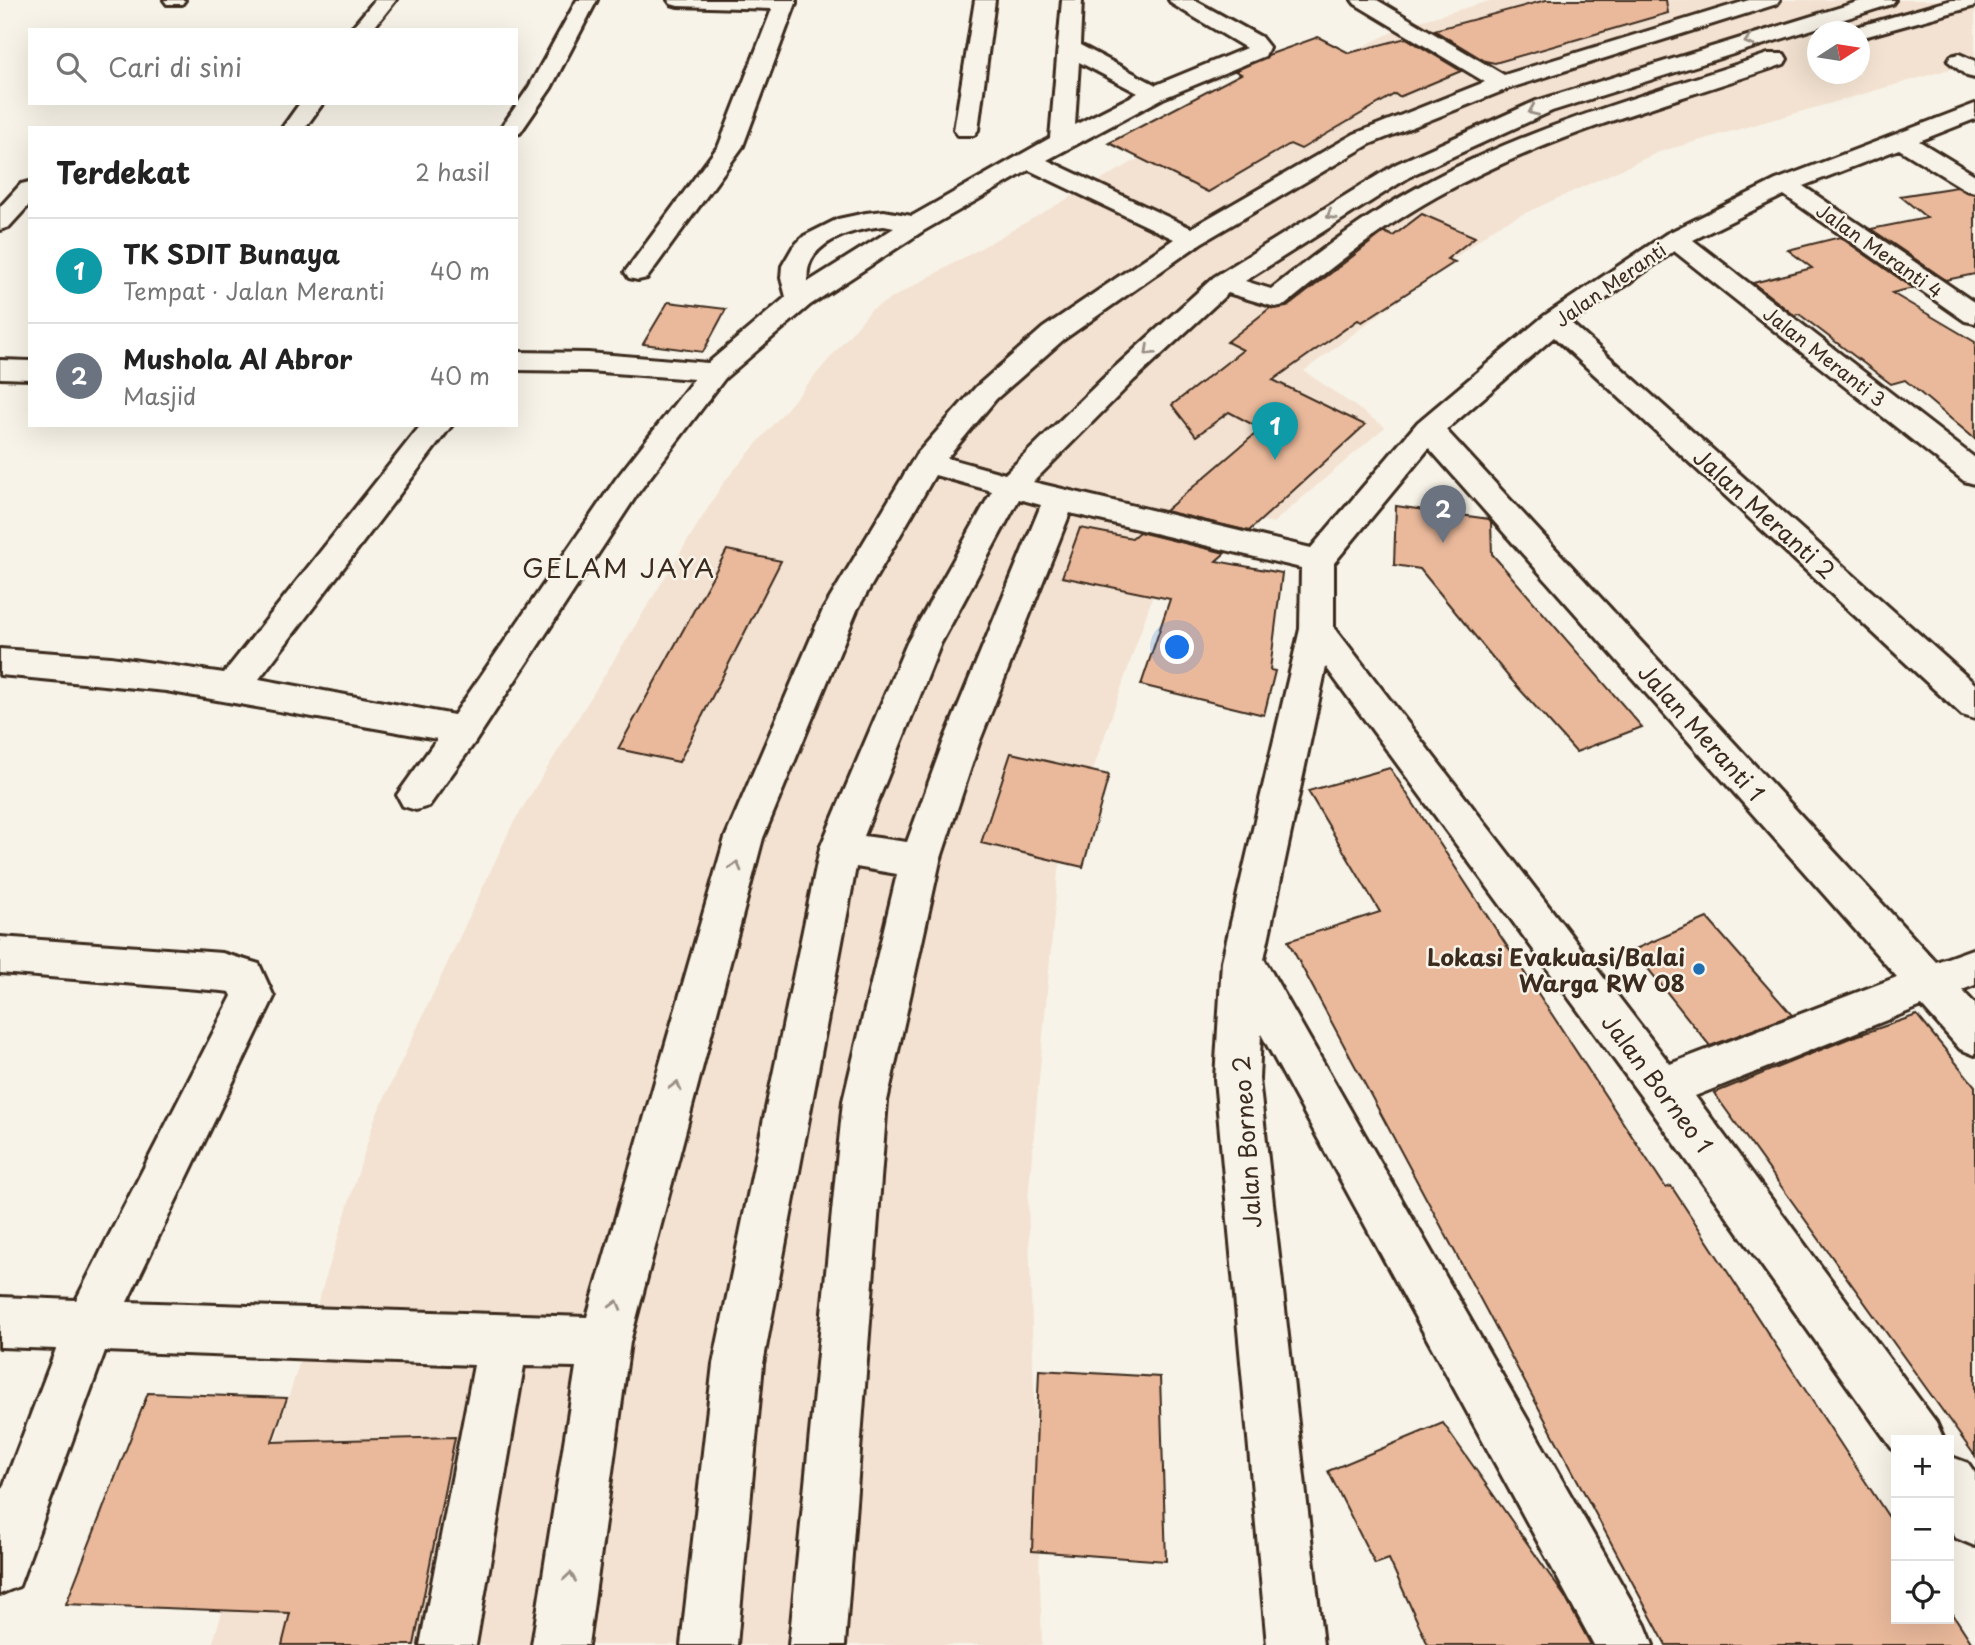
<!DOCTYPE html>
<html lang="id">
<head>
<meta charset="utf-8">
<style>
  body { margin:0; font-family:"Playpen Sans",sans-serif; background:#f2f2f2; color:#222 }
  .controls { position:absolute; right:21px; bottom:21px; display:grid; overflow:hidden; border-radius:0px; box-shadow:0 7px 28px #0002 }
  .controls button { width:63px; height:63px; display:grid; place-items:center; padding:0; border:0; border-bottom:2px solid #e0e0e0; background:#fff; color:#222; font:35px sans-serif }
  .compass { position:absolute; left:1807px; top:21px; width:63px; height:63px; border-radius:50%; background:#fff; box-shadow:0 7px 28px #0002; rotate:78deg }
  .you { position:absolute; left:1178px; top:648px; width:24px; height:24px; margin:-18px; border:5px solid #fff; border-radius:50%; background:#1a73e8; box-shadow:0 0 0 10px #1a73e833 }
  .badge { display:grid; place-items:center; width:46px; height:46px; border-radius:50%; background:#d93025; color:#fff; font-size:23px; font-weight:700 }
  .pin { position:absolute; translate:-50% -58px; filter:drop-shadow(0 2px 4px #0008) }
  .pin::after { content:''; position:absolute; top:37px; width:24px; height:21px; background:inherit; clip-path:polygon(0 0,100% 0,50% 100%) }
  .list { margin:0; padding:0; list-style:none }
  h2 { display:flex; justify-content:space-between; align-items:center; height:91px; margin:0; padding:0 28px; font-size:30px }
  h2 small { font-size:23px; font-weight:400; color:#767676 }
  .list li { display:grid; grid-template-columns:46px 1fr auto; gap:21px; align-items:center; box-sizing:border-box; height:105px; padding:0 28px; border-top:2px solid #e0e0e0 }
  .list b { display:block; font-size:26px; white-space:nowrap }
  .list p { margin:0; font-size:23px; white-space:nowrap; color:#767676 }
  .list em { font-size:23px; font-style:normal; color:#767676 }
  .icon { flex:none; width:38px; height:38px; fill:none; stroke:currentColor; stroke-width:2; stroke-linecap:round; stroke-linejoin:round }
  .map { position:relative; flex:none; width:1975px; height:1645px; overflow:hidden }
  .search { position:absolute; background:#fff; box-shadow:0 7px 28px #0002; left:28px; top:28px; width:490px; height:77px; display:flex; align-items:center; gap:18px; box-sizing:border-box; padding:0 24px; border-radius:0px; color:#767676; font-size:26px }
  .panel { position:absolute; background:#fff; box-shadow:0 7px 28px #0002; left:28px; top:126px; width:490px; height:301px; border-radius:0px }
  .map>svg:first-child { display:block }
  .built { fill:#f3e2d1; fill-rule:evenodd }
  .building { fill:#eab99b; stroke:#3b2a1e; stroke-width:2 }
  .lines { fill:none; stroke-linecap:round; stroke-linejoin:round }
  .minor-casing { stroke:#3b2a1e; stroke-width:6 }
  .minor { fill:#f7f3e8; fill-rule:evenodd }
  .oneway { stroke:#998e83 }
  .poi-dot { fill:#1f6fb2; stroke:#f7f3e8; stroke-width:2.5 }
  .labels { text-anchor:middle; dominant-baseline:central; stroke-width:5; stroke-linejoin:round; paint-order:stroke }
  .far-street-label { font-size:19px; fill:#3b2a1e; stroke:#f7f3e8 }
  .street-label { font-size:23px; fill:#3b2a1e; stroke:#f7f3e8 }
  .poi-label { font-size:23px; font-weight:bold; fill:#3b2a1e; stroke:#f7f3e8; text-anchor:end }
  .quarter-label { font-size:26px; letter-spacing:2px; fill:#3b2a1e; stroke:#f7f3e8 }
</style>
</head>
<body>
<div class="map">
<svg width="1975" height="1645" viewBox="0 0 1975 1645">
  <rect width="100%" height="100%" fill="#f7f3e8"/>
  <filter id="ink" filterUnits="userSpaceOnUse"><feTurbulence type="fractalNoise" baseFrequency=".0143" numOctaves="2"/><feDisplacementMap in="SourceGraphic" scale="14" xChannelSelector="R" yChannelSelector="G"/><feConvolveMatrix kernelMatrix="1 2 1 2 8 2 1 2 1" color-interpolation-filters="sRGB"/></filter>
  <g filter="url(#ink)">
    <path class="built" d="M1493,0H1975V62L1659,152L1497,226L1304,371L1385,427L1273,523L1185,502L1058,872L1028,1199L1042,1645H212L375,1118L512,825L724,482L871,310L1172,140L1409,24ZM1818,32H1860V74H1818Z"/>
    <g class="building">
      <polygon points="1546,0 1666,0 1668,13 1495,63 1485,61 1434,30"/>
      <polygon points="1318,37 1349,53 1406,38 1461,71 1399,97 1395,94 1301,149 1290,144 1208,192 1109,143 1241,74 1235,71 1268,55"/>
      <polygon points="1957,187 1975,194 1975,274 1946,280 1871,229 1927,218 1900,196"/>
      <polygon points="1422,214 1475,237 1447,259 1455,262 1362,322 1358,320 1273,380 1365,425 1249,531 1165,511 1261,429 1229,412 1196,436 1172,405 1243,350 1227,342 1270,308 1287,307 1384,232 1393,236"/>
      <polygon points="1840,237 1913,288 1892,293 1975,342 1975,439 1905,380 1891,384 1799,314 1794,315 1753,283 1812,268 1788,250"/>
      <polygon points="668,302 726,309 703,352 643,344"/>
      <polygon points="1396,506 1489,519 1491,522 1492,554 1642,727 1576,752 1507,675 1420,569 1394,565"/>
      <polygon points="1080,528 1132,538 1139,532 1225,553 1216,561 1282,573 1270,670 1275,671 1264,715 1141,685 1170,599 1062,577"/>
      <polygon points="727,550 781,561 679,762 618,749"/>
      <polygon points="1011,753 1109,775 1083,867 981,843"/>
      <polygon points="1390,768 1666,1188 1671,1186 1896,1528 1896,1619 1949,1619 1949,1608 1973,1645 1666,1645 1288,941 1380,912 1308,791"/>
      <polygon points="1707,918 1792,1015 1710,1046 1633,950"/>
      <polygon points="1917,1015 1975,1086 1975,1456 1714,1093 1850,1038"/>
      <polygon points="1039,1370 1160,1377 1166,1561 1032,1551"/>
      <polygon points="148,1393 287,1398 272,1442 455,1437 414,1645 282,1645 290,1613 66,1604"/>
      <polygon points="1443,1423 1565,1597 1591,1645 1428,1645 1389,1559 1375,1564 1328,1471"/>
    </g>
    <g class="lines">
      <defs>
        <g id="minor">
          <polygon points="164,0 185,0 182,4 167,4"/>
          <polygon points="375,0 396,0 372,30 350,30"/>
          <polygon points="577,0 597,0 551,88 520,133 516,134 516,128 501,128 529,87"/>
          <polygon points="668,0 796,0 796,3 743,146 647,278 638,280 629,278 625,272 719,145 772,9 678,6 671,4"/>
          <polygon points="975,0 995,0 978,130 974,135 958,135 954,130"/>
          <path d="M1062,0H1082L1080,45L1156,85L1246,48L1172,4L1169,0H1194L1261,37L1269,47L1265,56L1163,98L1047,160L1191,228L1354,134L1485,82L1355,4L1352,0H1377L1504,75L1749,0H1780L1777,4L1510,88L1370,144L1201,243L1063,340L996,399L947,458L1005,474L1114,368L1214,277L1396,164L1536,101L1864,0H1895L1892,4L1552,111L1414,174L1245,281L1271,289C1318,252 1367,215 1420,186C1528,126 1651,94 1768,54H1784L1787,59L1784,64C1667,104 1544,136 1436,197C1382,227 1333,266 1285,305L1275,307L1228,293L1134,380L1033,482L1311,548L1418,422L1544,316L1666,234L1776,180L1975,104V119L1919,141L1975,175V192L1966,190L1899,149L1803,186L1975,303V323L1965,321L1784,195L1693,240L1975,458V484L1964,481L1674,251L1571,323L1975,684V719L1962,715L1554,337L1446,430L1936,962L1975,948V985L1962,990L1975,1004V1055L1960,1049L1922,1006L1695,1096L1936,1422L1944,1440H1896V1454L1646,1103L1326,667L1264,959L1645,1625L1653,1645H1594L1261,1034L1259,1079L1323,1645H1267L1215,1079L1222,961L1300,629L1301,568L1070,513L979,743L940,861L887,1101L845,1645H789L843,1101L897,874L856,867L763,1364L737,1645H681L713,1364L820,848L907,643L992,491L935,475L857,610L763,838L630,1342L588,1645H532L576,1367L524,1366L476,1645H420L474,1365L105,1351L19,1586L0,1594V1495L56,1349L0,1347V1297L76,1300L232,996L230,992L222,991L0,973V937L222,953L259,964L274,997L127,1302L587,1317L725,838L823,610L916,455L976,387L1043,328L1174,239L1029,170L923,231L810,305L725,378L638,493L475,742L429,806L416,810L403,806L397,795L437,739L166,691L0,675V649L111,657L224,673L421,425H452L259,679L454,715L616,479L694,379L588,371L516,370V352L588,353L708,363L786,297L781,278L782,266L793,247L804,236L838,219L866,213L884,211L912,216L1050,138ZM1079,62L1138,93L1075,125ZM884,226L894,228L808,282C802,242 854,229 884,226ZM1429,448L1897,977L1670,1064L1334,627V563ZM1019,499L1041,505L943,743L907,842L864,836L941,643Z"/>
          <polygon points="1952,0 1975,0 1975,6 1860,38 1860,32 1850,32 1853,28"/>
          <polygon points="1959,54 1975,61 1975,78 1967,76 1948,61 1951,56"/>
          <polygon points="300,103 323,103 305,128 282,128"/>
          <polygon points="30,182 30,204 9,227 0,230 0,207 21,184"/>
          <polygon points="0,360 30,361 30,379 0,378"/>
          <polygon points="1949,1456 1968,1463 1975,1473 1975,1546 1956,1538 1949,1527"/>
        </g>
      </defs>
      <use href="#minor" class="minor-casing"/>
      <use href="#minor" class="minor"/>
    </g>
    <defs><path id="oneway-chevron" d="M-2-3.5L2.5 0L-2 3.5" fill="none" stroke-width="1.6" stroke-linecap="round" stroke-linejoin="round" transform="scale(1.75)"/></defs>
    <g class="oneway">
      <use href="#oneway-chevron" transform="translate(1749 41) rotate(163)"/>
      <use href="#oneway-chevron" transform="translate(1533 111) rotate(156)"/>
      <use href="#oneway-chevron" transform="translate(1331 215) rotate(148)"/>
      <use href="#oneway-chevron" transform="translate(1149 351) rotate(137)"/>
      <use href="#oneway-chevron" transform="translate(736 866) rotate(-75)"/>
      <use href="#oneway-chevron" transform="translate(676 1086) rotate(-75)"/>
      <use href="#oneway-chevron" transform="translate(616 1305) rotate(-75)"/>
      <use href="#oneway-chevron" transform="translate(570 1577) rotate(-82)"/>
    </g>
  </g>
  <circle class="poi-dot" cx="1699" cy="969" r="7"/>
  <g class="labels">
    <g class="far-street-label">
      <text transform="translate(1880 250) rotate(35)">Jalan Meranti 4</text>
      <text transform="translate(1610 284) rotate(-35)">Jalan Meranti</text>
      <text transform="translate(1825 356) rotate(38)">Jalan Meranti 3</text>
    </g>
    <g class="street-label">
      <text transform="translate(1765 513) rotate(42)">Jalan Meranti 2</text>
      <text transform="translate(1702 732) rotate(48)">Jalan Meranti 1</text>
      <text transform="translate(1658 1083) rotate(53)">Jalan Borneo 1</text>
      <text transform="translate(1246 1142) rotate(-94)">Jalan Borneo 2</text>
    </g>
    <g class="poi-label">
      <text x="1685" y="956">Lokasi Evakuasi/Balai<tspan x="1685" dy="26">Warga RW 08</tspan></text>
    </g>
    <g class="quarter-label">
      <text x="619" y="567">GELAM JAYA</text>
    </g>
  </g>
</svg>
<div class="controls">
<button>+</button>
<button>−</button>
<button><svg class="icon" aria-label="locate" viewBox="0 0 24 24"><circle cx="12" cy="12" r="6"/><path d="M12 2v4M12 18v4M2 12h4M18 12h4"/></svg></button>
</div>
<svg class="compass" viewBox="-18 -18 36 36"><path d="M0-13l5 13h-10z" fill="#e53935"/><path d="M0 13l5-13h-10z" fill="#767676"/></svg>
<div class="you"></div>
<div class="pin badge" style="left:1275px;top:460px;background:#0f9aa8">1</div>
<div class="pin badge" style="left:1443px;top:543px;background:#6b7280">2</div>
<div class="search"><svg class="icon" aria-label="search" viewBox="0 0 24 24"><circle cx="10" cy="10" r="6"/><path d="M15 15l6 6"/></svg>Cari di sini</div>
<section class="panel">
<h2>Terdekat<small>2 hasil</small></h2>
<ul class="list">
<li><span class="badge" style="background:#0f9aa8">1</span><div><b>TK SDIT Bunaya</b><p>Tempat · Jalan Meranti</p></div><em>40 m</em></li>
<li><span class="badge" style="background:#6b7280">2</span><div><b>Mushola Al Abror</b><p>Masjid</p></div><em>40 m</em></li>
</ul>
</section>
</div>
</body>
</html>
